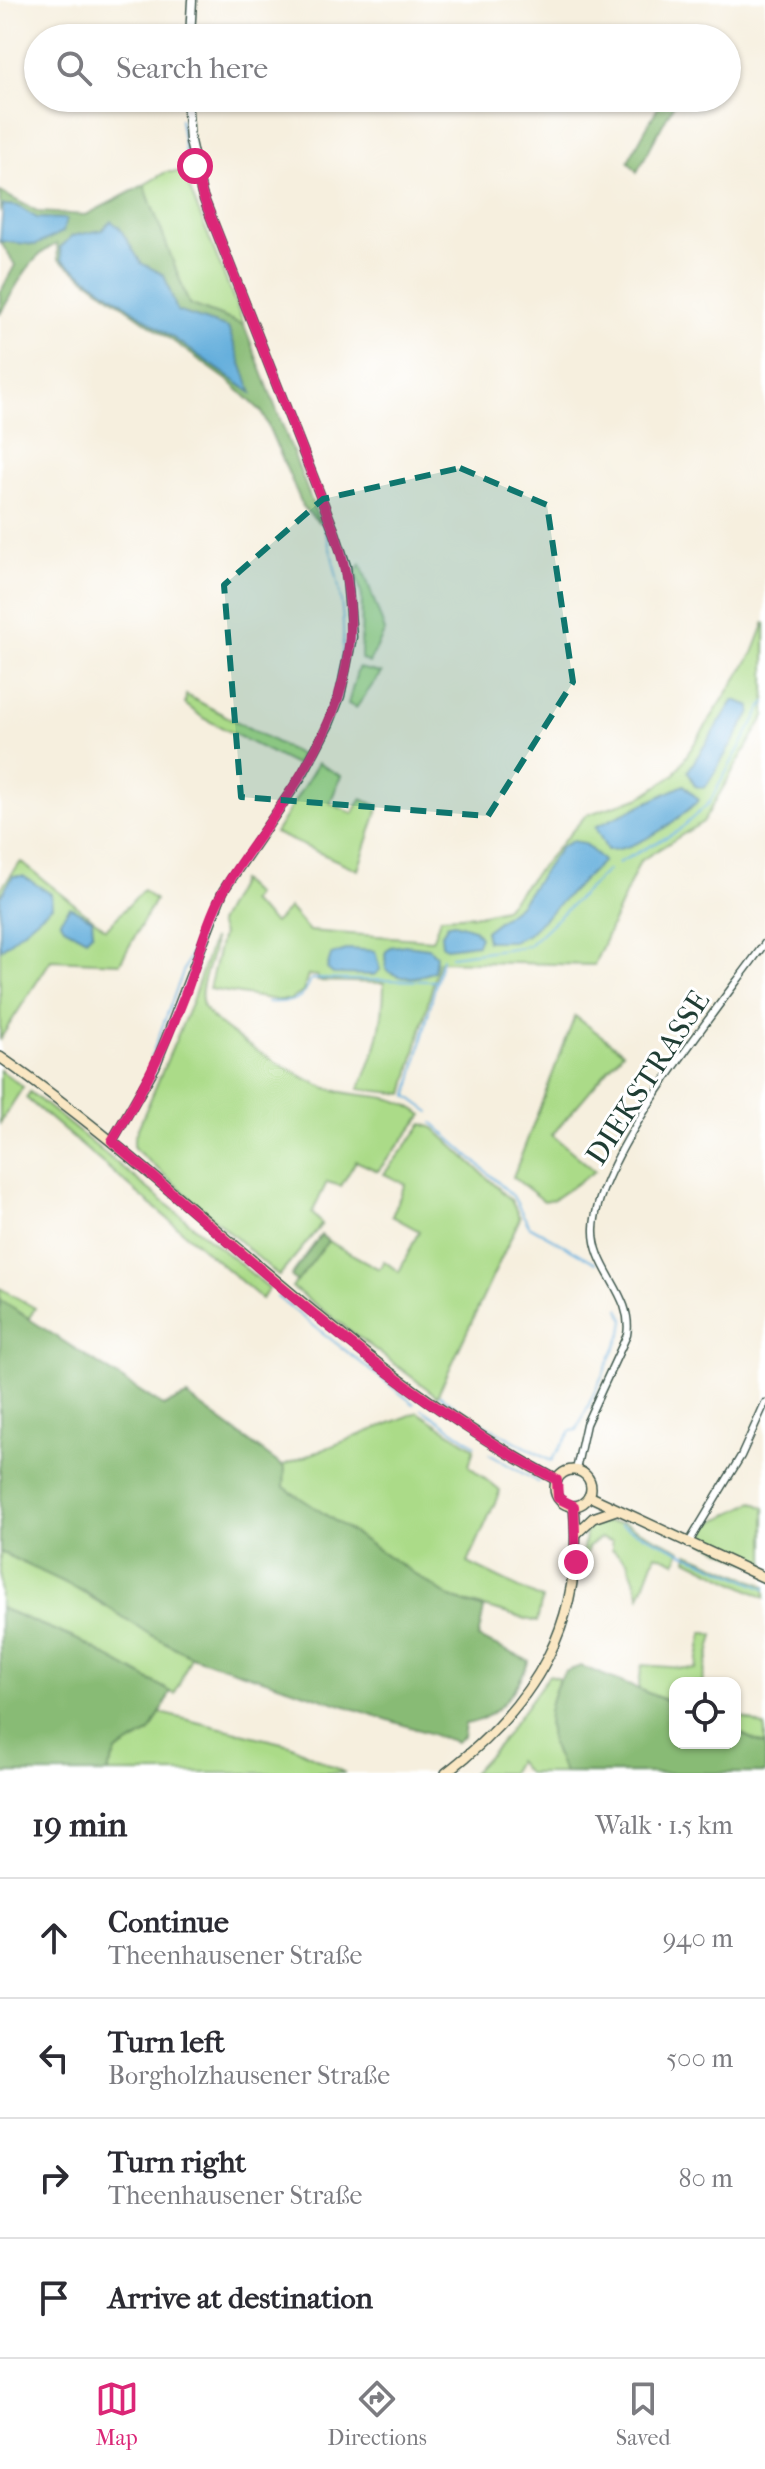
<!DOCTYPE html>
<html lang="en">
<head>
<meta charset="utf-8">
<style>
  body { margin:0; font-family:"IM FELL French Canon",serif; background:#f2f2f3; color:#2b2b33 }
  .controls { position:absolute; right:24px; bottom:24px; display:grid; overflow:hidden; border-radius:16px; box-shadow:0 2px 6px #0004 }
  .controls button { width:72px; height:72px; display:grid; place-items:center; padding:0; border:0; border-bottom:2px solid #e1e1e2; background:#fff; color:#2b2b33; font:40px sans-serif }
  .stop { position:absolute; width:24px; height:24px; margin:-18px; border:6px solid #db2777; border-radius:50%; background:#fff }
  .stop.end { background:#db2777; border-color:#fff; box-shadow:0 2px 8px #0008 }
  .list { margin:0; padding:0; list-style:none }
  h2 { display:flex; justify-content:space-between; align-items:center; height:104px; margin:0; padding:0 32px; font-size:34px }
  h2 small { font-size:26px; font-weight:400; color:#7c7c81 }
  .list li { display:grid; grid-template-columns:52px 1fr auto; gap:24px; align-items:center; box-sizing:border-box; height:120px; padding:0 32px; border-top:2px solid #e1e1e2 }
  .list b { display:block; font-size:30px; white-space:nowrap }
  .list p { margin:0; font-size:26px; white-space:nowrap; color:#7c7c81 }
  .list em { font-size:26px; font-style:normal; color:#7c7c81 }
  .icon { flex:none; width:44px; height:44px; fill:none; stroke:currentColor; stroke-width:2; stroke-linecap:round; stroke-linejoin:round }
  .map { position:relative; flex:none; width:765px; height:1773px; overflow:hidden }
  .search { position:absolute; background:#fff; box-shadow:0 2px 6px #0004; left:24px; right:24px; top:24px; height:88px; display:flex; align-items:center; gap:20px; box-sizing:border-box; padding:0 28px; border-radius:44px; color:#7c7c81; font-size:30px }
  .sheet { height:584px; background:#fff }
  nav { display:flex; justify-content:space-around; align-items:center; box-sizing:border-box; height:112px; border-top:2px solid #e1e1e2; background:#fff; font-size:22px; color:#7c7c81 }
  nav a { display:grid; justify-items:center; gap:4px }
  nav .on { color:#db2777 }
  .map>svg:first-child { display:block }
  .green { fill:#abdb88; stroke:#658c5e; stroke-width:2 }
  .forest { fill:#88bb74; stroke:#547c54; stroke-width:2; fill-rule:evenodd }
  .water { fill:#63aedc; stroke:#417688; stroke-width:2 }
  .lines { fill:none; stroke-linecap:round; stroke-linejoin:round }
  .stream { stroke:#63aedc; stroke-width:2 }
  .minor-casing { stroke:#3f584e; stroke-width:9 }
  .tertiary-casing { stroke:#3f584e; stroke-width:11 }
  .secondary-casing { stroke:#3f584e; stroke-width:12 }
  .minor { stroke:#fff; stroke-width:6 }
  .tertiary { stroke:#fff; stroke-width:8 }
  .secondary { stroke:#fae7c3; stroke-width:9 }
  .route { stroke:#db2777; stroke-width:10 }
  .marked { fill:#0f766e; fill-opacity:0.2; stroke:#0f766e; stroke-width:6; stroke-dasharray:16 10; stroke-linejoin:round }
  .labels { text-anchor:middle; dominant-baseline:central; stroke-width:6; stroke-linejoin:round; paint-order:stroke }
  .street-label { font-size:30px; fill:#1f3d34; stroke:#fff }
</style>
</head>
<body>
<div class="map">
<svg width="765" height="1773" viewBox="0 0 765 1773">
  <rect width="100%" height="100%" fill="#fff"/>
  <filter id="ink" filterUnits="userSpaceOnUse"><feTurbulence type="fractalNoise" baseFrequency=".0125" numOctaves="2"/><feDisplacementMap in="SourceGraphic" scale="16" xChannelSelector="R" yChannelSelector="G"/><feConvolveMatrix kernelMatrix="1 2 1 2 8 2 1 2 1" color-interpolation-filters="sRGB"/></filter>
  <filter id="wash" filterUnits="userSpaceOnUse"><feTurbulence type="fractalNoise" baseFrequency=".006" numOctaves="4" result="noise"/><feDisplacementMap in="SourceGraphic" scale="32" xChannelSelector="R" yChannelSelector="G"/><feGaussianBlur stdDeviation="1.8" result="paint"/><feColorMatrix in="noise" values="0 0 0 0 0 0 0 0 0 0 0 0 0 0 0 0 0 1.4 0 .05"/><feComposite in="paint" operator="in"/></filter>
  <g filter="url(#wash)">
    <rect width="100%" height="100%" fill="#f6efde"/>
    <g class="green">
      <polygon points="166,172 183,172 244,325 189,304 144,185"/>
      <polygon points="361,564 385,631 369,663 361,659 362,597 356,571"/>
      <path d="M765,622V716L703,822L640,861L594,965L439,961L404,1094L359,1089C376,1054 384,1022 384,983L317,981V976L308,975L303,992L290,1000H276L209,989L222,934L218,923L240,881L255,895L250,902L274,923L289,908L309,931L432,940L441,917L479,915L504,909L586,815L641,797L674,775L753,653Z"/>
      <polygon points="358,668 381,673 356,708 348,704"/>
      <polygon points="186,695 300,755 295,765 203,718 185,704"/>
      <polygon points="318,763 341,776 330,803 353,814 361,799 379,806 358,870 275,833"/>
      <polygon points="21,862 106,929 143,890 155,900 120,963 51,960 0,1039 0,889"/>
      <path d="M213,939C216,958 196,984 203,1005C210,1027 305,1081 330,1089C367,1101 386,1088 423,1115L378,1171L356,1161L341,1186L327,1182L312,1213L322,1224L279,1276L134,1148V1138L191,1004Z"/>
      <polygon points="575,1016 623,1052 552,1135 595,1171 554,1199 544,1201 513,1177"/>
      <polygon points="0,1070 23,1087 0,1123"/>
      <polygon points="30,1092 269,1288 262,1299 26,1098"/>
      <polygon points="423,1124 434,1128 511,1200 520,1218 437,1396 292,1287 328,1241 379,1269 384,1261 399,1272 419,1231 392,1216 405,1184 384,1174"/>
      <polygon points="0,1288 35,1308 29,1318 0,1300"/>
      <polygon points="418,1412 474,1448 469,1466 500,1491 468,1563 542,1599 537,1622 451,1598 283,1487 284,1468 281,1466"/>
      <polygon points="753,1502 765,1508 765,1570 697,1539 700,1529 708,1532 701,1528"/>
      <polygon points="607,1522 624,1523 681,1550 676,1562 656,1554 640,1596 628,1562 612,1549 612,1541 600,1538 588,1547 585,1560 582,1556 585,1534 593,1523 596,1526"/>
      <path d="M0,1552C69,1578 127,1623 191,1656L175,1694L76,1639L0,1608Z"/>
      <polygon points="688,1553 765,1586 765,1598 687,1559"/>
      <polygon points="703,1632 714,1635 702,1683 675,1683 675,1704 638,1689 642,1665 696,1669"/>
      <path d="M549,1675L560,1678C544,1714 544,1739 565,1773H527L517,1761L510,1773H472L500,1743Z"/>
      <polygon points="160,1713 290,1745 345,1773 107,1773 116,1752 150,1732"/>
      <polygon points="735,1714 765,1727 765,1745 735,1731"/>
    </g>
    <g class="forest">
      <polygon points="663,98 677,98 637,172 628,161"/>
      <path d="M144,185L189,304L244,325L320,523L304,509L262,412L230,382L58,259L57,244C30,254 14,291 0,314V293L15,265L0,241L36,245L66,220L37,218L17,206L3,205L0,210V192L39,212L86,215ZM119,227L141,263L164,275L177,311L228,328L251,392L62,260L60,248L72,236Z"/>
      <polygon points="321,1235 328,1241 297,1282 291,1276"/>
      <path d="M0,1300L163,1406L187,1396L285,1468L284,1487L451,1598L484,1609L478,1638L529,1661C518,1688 497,1720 465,1724L463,1737L456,1742L191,1656L149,1634L85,1592L0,1552Z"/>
      <polygon points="0,1608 76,1639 171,1692 150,1732 116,1752 107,1773 0,1773"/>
      <path d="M581,1666L675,1704V1743H735V1731L765,1745V1773H565C543,1738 543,1707 564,1672Z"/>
    </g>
    <g class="water">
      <polygon points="3,205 17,206 37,218 66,219 63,232 36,245 0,241"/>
      <polygon points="111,221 119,227 141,263 164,275 177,311 228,328 252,393 62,260 60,248 72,236 102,230"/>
      <polygon points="734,700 751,706 751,712 707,785 703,788 695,786 688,771"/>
      <path d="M684,785L699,800C678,820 637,851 607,850L595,827Z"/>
      <polygon points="572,841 584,843 603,861 527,935 512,941 487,941 485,931 519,905 561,847"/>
      <polygon points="13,876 23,876 51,894 52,906 0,950 0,897"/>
      <polygon points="70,907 92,919 93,932 86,939 64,927 60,920"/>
      <polygon points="454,923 474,929 480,937 477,944 447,948 442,945 441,935 448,924"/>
      <path d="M406,945L428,948L436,955L434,971C417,979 401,981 386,970L385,953L390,947Z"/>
      <polygon points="349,949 375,951 380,970 374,975 333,974 327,969 331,955"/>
    </g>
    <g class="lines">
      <g class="stream">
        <polyline points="180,119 187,163"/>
        <path d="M298,768C354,678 353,620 322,521"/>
        <polyline points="618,863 678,831 709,803 765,702"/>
        <polyline points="451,956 528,946 608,870"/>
        <path d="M267,1002C290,1003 304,1003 311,979L435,981"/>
        <polyline points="151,1057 201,924"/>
        <polyline points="430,1112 408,1096 442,958"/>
        <polyline points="433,1123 513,1196 529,1226 596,1263"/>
        <polyline points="277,1297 414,1404"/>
        <polyline points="440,1395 469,1416 551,1461 571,1431 577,1430 622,1333 624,1320 620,1309"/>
        <polyline points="422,1409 475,1445"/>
        <polyline points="489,1454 538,1482"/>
        <polyline points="621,1525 765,1589"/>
      </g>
    </g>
  </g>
  <g filter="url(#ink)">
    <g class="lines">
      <defs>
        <g id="minor">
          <path d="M576,1470L586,1424L627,1335C634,1295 592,1269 594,1228C597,1155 720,1006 765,943"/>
          <polyline points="688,1544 741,1456 765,1403"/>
        </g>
        <g id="tertiary">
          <polyline points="190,38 192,0"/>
          <polyline points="112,1141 155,1067 223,891 301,777 329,724 340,696 352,637 346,566 335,533 202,194 190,141 187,98"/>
        </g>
        <g id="secondary">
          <path d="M0,1057C192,1190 348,1371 557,1480"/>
          <circle cx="573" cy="1488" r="18"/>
          <polyline points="589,1496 765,1578"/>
          <polyline points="576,1534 593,1518 616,1510"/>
          <path d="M446,1773C536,1704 585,1622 574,1506"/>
        </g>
      </defs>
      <use href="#minor" class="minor-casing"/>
      <use href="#tertiary" class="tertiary-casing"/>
      <use href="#secondary" class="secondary-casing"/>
      <use href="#minor" class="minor"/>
      <use href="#tertiary" class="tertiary"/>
      <use href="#secondary" class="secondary"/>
    </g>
  </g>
  <g class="lines" filter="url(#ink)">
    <path class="route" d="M195,166L202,194L335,533C372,646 339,723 274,816C257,841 237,865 223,892C205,924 198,961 185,995C165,1047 141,1094 112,1141C254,1262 391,1394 557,1480L558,1498L574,1506L576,1562"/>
  </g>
  <path class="marked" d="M460,468L547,505L573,682L488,816L241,797L224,585L323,499Z"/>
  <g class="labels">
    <g class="street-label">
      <text transform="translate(648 1078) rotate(-57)">DIEKSTRASSE</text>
    </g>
  </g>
</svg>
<div class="controls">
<button><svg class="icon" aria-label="locate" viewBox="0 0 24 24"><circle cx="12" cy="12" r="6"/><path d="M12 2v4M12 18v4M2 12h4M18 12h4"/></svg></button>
</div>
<div class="stop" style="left:195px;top:166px"></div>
<div class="stop end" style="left:576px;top:1562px"></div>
<div class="search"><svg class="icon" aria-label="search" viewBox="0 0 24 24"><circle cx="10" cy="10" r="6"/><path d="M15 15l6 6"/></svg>Search here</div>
</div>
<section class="sheet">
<h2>19 min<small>Walk · 1.5 km</small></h2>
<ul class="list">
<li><svg class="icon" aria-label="ahead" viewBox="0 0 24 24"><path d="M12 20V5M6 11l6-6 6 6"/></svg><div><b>Continue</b><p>Theenhausener Straße</p></div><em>940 m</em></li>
<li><svg class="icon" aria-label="left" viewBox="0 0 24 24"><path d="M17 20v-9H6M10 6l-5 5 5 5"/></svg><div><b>Turn left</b><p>Borgholzhausener Straße</p></div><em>500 m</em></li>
<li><svg class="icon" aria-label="right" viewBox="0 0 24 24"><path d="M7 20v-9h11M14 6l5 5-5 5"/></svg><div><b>Turn right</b><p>Theenhausener Straße</p></div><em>80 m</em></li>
<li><svg class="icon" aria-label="arrive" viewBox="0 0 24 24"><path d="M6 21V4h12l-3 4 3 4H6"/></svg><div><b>Arrive at destination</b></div></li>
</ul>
</section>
<nav>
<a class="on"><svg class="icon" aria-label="map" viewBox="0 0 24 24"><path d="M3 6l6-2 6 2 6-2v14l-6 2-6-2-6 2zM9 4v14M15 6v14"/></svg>Map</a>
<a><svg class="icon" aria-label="directions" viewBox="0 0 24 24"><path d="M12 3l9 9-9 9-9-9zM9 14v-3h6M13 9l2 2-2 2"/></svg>Directions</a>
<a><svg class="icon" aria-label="saved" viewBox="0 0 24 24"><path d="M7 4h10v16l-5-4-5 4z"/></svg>Saved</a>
</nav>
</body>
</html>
